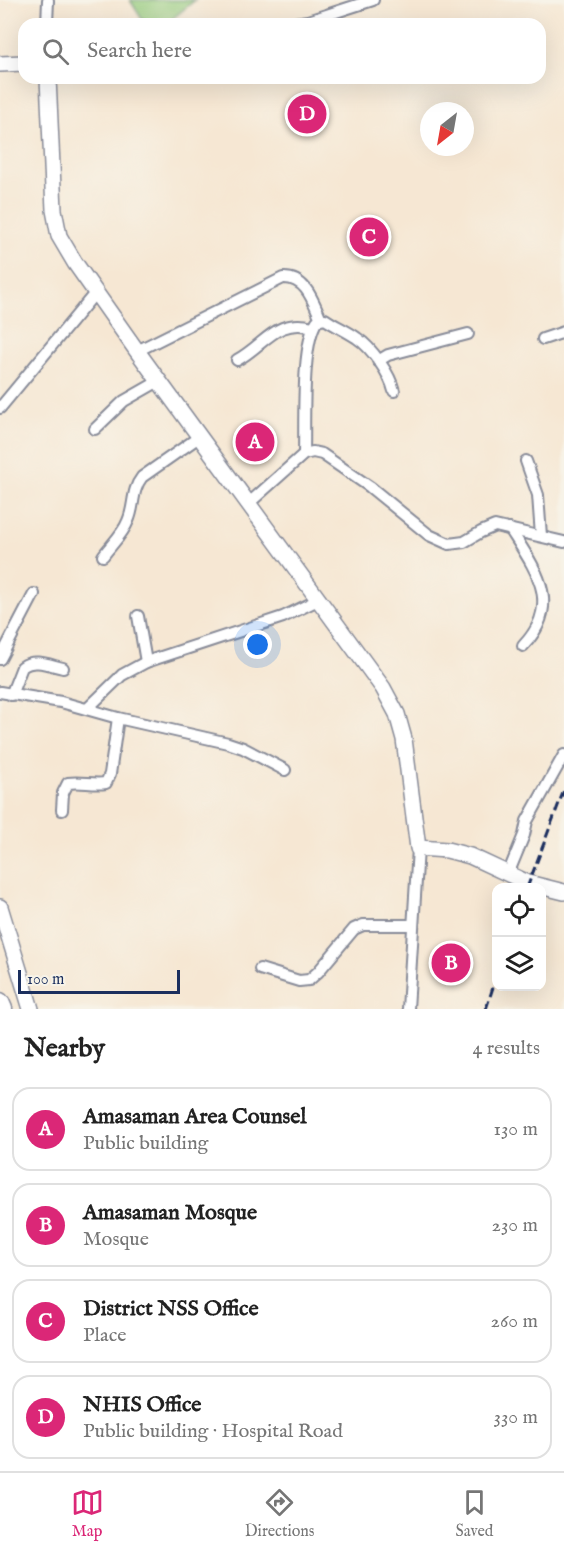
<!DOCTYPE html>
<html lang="en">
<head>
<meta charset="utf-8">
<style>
  body { margin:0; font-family:"IM FELL English",serif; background:#f6f6f6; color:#222 }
  .controls { position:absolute; right:18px; bottom:18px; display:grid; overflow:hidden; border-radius:12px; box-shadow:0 6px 24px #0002 }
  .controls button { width:54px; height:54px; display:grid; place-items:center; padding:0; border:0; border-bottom:2px solid #e0e0e0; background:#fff; color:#222; font:30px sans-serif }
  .compass { position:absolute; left:420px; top:102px; width:54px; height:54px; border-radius:50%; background:#fff; box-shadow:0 6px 24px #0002; rotate:211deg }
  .scale { position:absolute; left:18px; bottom:15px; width:162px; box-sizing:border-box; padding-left:6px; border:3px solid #1b2f5e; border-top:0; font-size:16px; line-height:21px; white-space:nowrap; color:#1b2f5e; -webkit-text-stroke:4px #f7f3e8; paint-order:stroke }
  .you { position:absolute; left:258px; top:645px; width:21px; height:21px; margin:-15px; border:4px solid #fff; border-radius:50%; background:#1a73e8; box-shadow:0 0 0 9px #1a73e833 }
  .badge { display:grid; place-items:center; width:39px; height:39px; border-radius:50%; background:#db2777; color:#fff; font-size:20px; font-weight:700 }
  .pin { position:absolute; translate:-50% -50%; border:3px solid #fff; box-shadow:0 2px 6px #0006 }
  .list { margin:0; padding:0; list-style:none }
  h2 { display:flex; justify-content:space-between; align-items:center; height:78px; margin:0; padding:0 24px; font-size:26px }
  h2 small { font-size:20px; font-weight:400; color:#767676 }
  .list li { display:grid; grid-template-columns:39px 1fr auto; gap:18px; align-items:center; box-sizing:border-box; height:84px; margin:0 12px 12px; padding:0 12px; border:2px solid #e0e0e0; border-radius:18px }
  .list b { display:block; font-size:22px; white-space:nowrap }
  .list p { margin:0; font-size:20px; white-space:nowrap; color:#767676 }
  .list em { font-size:20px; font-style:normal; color:#767676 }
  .icon { flex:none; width:33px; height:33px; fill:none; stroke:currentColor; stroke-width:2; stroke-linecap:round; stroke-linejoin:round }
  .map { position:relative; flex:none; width:564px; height:1009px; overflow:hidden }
  .search { position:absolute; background:#fff; box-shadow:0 6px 24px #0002; left:18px; right:18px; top:18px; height:66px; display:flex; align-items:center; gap:15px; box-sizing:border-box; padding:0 21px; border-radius:18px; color:#767676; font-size:22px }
  .sheet { height:462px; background:#fff }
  nav { display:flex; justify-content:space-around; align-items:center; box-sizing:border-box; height:84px; border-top:2px solid #e0e0e0; background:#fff; font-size:16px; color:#767676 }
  nav a { display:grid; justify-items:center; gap:3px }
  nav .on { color:#db2777 }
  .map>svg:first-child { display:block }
  .grass { fill:#96cc7e; stroke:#587e6e; stroke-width:1.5 }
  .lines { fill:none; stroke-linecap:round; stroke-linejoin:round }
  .minor-casing { stroke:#888b98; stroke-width:14 }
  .secondary-casing { stroke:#888b98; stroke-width:18 }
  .trunk-casing { stroke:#888b98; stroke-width:21 }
  .minor { stroke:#fff; stroke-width:10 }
  .secondary { stroke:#fff; stroke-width:15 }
  .trunk { stroke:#fff; stroke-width:18 }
  .rail { stroke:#1b2f5e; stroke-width:3; stroke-dasharray:9 4.5; stroke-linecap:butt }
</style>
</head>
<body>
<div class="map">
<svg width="564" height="1009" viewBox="0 0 564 1009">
  <rect width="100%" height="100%" fill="#f7f3e8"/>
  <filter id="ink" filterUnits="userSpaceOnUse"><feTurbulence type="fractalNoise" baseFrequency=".0167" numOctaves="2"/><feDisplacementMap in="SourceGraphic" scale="12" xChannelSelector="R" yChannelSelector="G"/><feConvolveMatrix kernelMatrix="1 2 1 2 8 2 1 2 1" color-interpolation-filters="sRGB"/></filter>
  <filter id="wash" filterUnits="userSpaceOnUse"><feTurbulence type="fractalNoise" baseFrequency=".008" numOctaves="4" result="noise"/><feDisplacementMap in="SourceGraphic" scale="24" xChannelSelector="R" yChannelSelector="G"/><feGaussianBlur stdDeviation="1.35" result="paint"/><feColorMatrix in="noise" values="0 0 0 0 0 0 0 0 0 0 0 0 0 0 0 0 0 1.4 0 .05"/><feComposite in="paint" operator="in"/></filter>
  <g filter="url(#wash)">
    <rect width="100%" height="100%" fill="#f6e7d3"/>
    <polygon class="grass" points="130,0 195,0 166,24 145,24"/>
  </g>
  <g filter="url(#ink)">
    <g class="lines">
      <defs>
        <g id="minor">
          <polyline points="47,24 48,0"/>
          <polyline points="288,24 308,21 373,0"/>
          <polyline points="543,339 564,332"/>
          <path d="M137,351L283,278C306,277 313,301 321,319"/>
          <path d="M237,360C265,345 276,317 313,327"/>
          <polyline points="378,361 388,355 468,334"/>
          <polyline points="0,408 96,292"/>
          <polyline points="95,429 124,401 159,381"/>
          <path d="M304,454C305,423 301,344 317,321L325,319C335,326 347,331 357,338C372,348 390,374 394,391"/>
          <polyline points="526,461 538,495 541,536"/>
          <polyline points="248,504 304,454 313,452 322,454 370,487 429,535 449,544 464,542 481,532 495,526 564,542"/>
          <path d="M510,529C536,570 563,604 523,646"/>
          <path d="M103,556C111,545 123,534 128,521C135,506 131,491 142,477L199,437"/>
          <polyline points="138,616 146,662"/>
          <polyline points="0,659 34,594"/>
          <polyline points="0,692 61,702 118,718 228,743 243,748 285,770"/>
          <path d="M11,695L22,667C34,658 49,665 63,668"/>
          <polyline points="87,709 122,675 146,662 283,617 320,599"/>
          <path d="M62,810L63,793L68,783C81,781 93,785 106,783L110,774L118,718"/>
          <polyline points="508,874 524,835 527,821 564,755"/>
          <polyline points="260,969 299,981 309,980 318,972 354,929 363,925 413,925"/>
          <polyline points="408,1009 418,848"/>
        </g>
        <g id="secondary">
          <polyline points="0,64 24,63"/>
          <polyline points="48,78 54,210 59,236 75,263 137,351 383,688 397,714 404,739 418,848 447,850 470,856 528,883 564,892"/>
          <polyline points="0,907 31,1009"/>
        </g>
        <polyline id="trunk" points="0,1002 3,1009"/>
      </defs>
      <use href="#minor" class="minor-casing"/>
      <use href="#secondary" class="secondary-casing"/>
      <use href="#trunk" class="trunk-casing"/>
      <use href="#minor" class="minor"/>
      <use href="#secondary" class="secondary"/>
      <use href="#trunk" class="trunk"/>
      <g class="rail">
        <polyline points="527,888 564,790"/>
        <polyline points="486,1009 496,978"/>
      </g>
    </g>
  </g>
</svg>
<div class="controls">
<button><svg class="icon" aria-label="locate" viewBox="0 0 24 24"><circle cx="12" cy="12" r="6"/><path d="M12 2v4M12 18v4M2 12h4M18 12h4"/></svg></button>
<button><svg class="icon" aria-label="layers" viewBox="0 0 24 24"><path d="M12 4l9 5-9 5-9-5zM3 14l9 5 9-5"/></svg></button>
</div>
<svg class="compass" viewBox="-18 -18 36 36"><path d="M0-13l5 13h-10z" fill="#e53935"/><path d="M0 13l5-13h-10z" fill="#767676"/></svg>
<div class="scale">100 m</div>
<div class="you"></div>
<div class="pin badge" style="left:255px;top:442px">A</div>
<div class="pin badge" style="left:451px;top:963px">B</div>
<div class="pin badge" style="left:369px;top:237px">C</div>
<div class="pin badge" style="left:307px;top:114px">D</div>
<div class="search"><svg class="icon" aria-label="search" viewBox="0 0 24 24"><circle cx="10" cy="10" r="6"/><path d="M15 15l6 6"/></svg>Search here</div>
</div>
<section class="sheet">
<h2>Nearby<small>4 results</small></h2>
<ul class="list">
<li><span class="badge">A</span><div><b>Amasaman Area Counsel</b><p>Public building</p></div><em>130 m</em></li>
<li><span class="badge">B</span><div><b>Amasaman Mosque</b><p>Mosque</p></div><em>230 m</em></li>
<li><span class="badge">C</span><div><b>District NSS Office</b><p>Place</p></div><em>260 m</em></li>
<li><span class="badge">D</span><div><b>NHIS Office</b><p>Public building · Hospital Road</p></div><em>330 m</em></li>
</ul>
</section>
<nav>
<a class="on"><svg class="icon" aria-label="map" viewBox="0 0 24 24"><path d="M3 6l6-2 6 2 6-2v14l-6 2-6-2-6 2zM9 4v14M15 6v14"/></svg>Map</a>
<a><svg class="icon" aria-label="directions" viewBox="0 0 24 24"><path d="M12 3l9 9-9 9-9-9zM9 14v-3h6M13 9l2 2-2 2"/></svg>Directions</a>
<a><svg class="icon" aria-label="saved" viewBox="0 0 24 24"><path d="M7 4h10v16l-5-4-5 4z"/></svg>Saved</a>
</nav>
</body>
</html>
